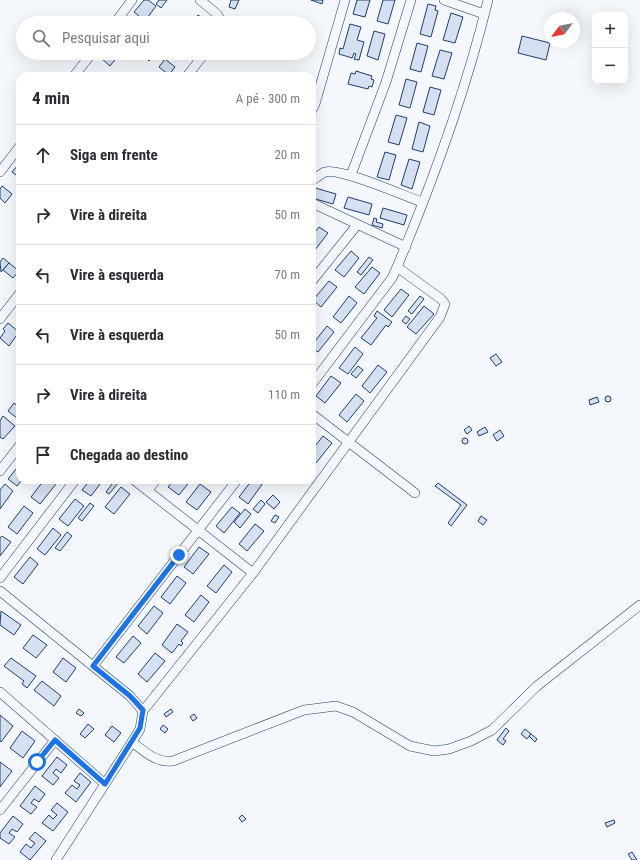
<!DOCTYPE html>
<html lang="pt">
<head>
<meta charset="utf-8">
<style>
  body { margin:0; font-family:"Roboto Condensed",sans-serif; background:#f7f7f7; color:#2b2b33 }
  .controls { position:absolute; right:12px; top:12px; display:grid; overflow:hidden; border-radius:8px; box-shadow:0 4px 16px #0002 }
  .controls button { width:36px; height:36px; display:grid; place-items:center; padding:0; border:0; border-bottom:1px solid #e1e1e2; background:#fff; color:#2b2b33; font:20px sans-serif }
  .compass { position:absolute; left:544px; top:12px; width:36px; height:36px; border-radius:50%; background:#fff; box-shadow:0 4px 16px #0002; rotate:238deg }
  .stop { position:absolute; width:12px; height:12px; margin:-9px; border:3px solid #1a73e8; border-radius:50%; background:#fff }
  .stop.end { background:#1a73e8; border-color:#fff; box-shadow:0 1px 4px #0008 }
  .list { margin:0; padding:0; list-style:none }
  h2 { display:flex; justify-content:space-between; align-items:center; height:52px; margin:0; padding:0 16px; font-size:17px }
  h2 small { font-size:13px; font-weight:400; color:#7c7c81 }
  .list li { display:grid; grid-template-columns:26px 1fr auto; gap:12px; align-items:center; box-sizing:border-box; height:60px; padding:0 16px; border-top:1px solid #e1e1e2 }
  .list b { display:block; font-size:15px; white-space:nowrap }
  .list em { font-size:13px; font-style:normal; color:#7c7c81 }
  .icon { flex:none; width:22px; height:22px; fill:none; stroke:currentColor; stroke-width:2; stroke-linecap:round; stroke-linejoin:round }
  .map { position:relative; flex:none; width:640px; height:860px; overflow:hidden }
  .search { position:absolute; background:#fff; box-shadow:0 4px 16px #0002; left:16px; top:16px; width:300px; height:44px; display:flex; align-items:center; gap:10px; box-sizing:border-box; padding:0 14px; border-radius:22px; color:#7c7c81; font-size:15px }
  .panel { position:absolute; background:#fff; box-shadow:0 4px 16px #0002; left:16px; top:72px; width:300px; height:412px; border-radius:12px }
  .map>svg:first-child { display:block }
  .building { fill:#d5e0f0; stroke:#1d3f73 }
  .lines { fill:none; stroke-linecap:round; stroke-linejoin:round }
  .minor-casing { stroke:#1d3f73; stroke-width:10 }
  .minor { stroke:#f4f7fb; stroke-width:9 }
  .route { stroke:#1a73e8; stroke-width:5 }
</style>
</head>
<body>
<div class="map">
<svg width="640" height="860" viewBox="0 0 640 860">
  <rect width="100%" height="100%" fill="#f4f7fb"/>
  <g class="building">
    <polygon points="144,0 148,0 156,6 145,21 134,12"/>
    <polygon points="159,0 167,0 161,8 156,4"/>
    <polygon points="231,0 239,0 235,9 229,7"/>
    <polygon points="311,0 323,0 322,4"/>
    <polygon points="357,0 370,0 365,17 353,14"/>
    <polygon points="383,0 395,0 388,24 377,21"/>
    <polygon points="428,4 436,6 435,10 438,11 431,37 420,34"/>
    <polygon points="451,13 463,17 455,43 443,40"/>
    <polygon points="198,15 209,23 193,23"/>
    <polygon points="350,24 361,27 357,40 364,42 359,60 354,59 356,54 354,53 352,58 339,54 340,48 343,49"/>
    <polygon points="374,31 385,34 378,60 367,56"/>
    <polygon points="522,36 550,43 546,60 518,53"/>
    <polygon points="417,43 428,46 421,72 410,69"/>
    <polygon points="440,50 452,53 444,79 432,76"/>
    <polygon points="105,53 112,53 117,57 110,66 101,58"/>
    <polygon points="148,53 155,54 149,61 145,57"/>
    <polygon points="165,59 175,67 169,75 159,67"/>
    <polygon points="356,71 372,76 371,79 374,80 372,87 369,86 368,89 348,84 351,73 355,74"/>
    <polygon points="406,79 417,82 410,108 399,105"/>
    <polygon points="430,87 441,90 434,115 423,112"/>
    <polygon points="396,115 407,118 399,145 388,142"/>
    <polygon points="419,122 430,126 423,152 412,149"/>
    <polygon points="385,152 396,155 389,180 377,177"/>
    <polygon points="409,159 420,162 412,189 401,185"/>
    <polygon points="19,164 20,164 20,178 12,172"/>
    <polygon points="2,186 12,194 5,203 0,198 0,189"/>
    <polygon points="312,187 336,194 333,204 312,198"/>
    <polygon points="348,197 372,204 369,215 344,208"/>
    <polygon points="383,208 407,215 404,225 380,218"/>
    <polygon points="374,218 377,219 376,222 383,224 382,228 372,225"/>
    <polygon points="319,227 328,233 312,254 312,236"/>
    <polygon points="351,251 359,258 344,277 335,270"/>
    <polygon points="369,257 373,260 361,275 357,272"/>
    <polygon points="3,258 9,263 1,272 0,262"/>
    <polygon points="9,263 19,271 13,278 3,270"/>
    <polygon points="372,267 380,273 364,294 355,287"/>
    <polygon points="329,281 337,287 321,307 313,300"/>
    <polygon points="401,289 409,295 392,317 384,310"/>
    <polygon points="349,296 357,303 341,323 333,317"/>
    <polygon points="420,296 424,299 412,314 408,311"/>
    <polygon points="424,306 434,314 416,334 407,327"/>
    <polygon points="377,311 392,322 388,327 386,325 371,345 361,338 377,318 374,316"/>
    <polygon points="406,316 410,319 406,324 402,321"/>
    <polygon points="8,323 19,332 9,346 0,338 5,331 3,329"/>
    <polygon points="327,326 334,332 318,352 312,348 312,345"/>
    <polygon points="355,347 363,354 348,374 339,368"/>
    <polygon points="496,354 502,362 496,366 490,358"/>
    <polygon points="378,365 387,372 370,393 362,386"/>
    <polygon points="358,366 363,370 356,378 351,374"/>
    <polygon points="331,376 341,383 325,403 316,396"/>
    <polygon points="356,394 364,401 347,422 339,415"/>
    <circle cx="608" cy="399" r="3"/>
    <polygon points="597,397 599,402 590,405 589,400"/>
    <polygon points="14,403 20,408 20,416 18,419 8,411"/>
    <polygon points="3,416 15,426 3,439 0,437 0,421"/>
    <polygon points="469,426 472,430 467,434 464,430"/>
    <polygon points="485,427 488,432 479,436 477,432"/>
    <polygon points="500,430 504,436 497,441 493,435"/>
    <polygon points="323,436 332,443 316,463 312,460 312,450"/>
    <circle cx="465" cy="441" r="3"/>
    <polygon points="16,469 20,472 20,480 22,480 17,486 8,479"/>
    <polygon points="44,480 51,480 56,484 40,504 31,497"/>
    <polygon points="90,480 103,480 91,496 82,490"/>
    <polygon points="115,480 119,480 119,482 109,494 106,492"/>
    <polygon points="174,480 191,480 179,495 168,487"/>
    <polygon points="252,480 259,480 263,483 248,504 239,497"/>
    <polygon points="438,483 467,505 451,526 448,523 461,505 435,486"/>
    <polygon points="5,484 13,491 0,509 0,490"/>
    <polygon points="200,484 211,492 197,510 186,502"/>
    <polygon points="121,487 130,494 114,514 105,507"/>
    <polygon points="273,495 280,502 274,509 266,502"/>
    <polygon points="75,499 84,506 68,526 59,519"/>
    <polygon points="261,500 265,504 258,513 253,509"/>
    <polygon points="90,503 94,506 82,521 78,518"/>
    <polygon points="24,506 33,513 17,534 8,527"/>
    <polygon points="232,507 240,513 224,533 216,526"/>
    <polygon points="245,509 251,514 240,528 234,522"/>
    <polygon points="275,515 279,517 275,523 271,521"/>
    <polygon points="481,516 487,520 483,525 478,521"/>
    <polygon points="255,524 264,531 247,551 239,544"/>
    <polygon points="53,528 61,535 45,555 37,549"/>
    <polygon points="67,532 72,536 60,551 55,548"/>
    <polygon points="2,536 11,542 0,556 0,538"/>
    <polygon points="199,547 209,554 193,574 184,567"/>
    <polygon points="30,557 38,564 23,584 14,577"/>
    <polygon points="224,565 232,572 216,593 207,586"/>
    <polygon points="177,576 186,583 170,604 161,597"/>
    <polygon points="201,595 209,602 194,622 185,615"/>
    <polygon points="154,606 163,613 147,634 138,626"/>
    <polygon points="1,611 21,625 14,635 0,625"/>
    <polygon points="177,624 188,632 181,641 183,643 181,646 179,644 172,653 162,645"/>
    <polygon points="33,635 47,645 36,658 23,648"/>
    <polygon points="133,636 141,643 124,663 116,657"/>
    <polygon points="155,653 165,661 147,682 138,674"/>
    <polygon points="11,658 36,676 27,688 22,684 24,681 4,666"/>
    <polygon points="63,658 76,668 66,682 53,672"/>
    <polygon points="42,681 61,696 54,706 34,690"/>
    <polygon points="79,709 84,713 81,716 76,713"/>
    <polygon points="171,709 173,712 166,717 164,714"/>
    <polygon points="194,714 197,718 193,721 190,717"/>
    <polygon points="0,715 13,726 1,742 0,741"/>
    <polygon points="88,724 94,729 85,738 80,734"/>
    <polygon points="163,725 168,729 165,733 160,729"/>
    <polygon points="112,726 121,733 114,742 105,735"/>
    <polygon points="506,728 509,731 503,739 506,741 503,745 497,740"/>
    <polygon points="525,729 531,734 527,739 521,734"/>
    <polygon points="22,731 35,741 23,758 10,748"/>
    <polygon points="531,734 537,739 535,742 529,736"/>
    <polygon points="57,757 67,765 61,773 56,769 53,773 59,778 53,785 42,776"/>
    <polygon points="0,762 12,771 0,787"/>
    <polygon points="80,773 91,782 76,802 65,793 72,785 77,789 80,785 74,781"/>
    <polygon points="35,786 45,794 39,802 34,799 31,803 37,807 31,814 20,806"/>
    <polygon points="57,803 68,812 53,831 42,823 49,815 53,819 57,815 51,810"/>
    <polygon points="242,815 246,819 242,822 239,818"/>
    <polygon points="13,816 23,824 17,832 12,829 9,833 15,837 9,844 0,838 0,833"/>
    <polygon points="614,820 615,823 607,827 605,823"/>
    <polygon points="35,832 46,841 30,860 20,852 26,844 31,848 35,843 29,839"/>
    <polygon points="632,852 637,860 632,860 628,854"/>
  </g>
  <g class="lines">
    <defs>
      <g id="minor">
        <polyline points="200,0 217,14 222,23"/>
        <polyline points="444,0 484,14"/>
        <polyline points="115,23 132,0"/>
        <polyline points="74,76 92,53"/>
        <polyline points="187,76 205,53"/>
        <polyline points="312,110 315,104 345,0"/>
        <polyline points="0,172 20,146"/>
        <polyline points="351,175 386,82 411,0"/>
        <path d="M312,181C316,178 320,174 325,172C340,167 404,196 422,202"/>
        <polyline points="312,203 406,247"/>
        <polyline points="312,281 357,225"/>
        <polyline points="0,319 20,293"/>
        <path d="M312,384L392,278L397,267C433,181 466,91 488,0"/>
        <polyline points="312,414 415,493"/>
        <polyline points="0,471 20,445"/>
        <polyline points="134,480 253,573"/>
        <polyline points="148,490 156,480"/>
        <polyline points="0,578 75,480"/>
        <polyline points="0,591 130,696 143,711"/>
        <polyline points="93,666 237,480"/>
        <polyline points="0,692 105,784"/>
        <path d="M132,742C145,752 156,763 173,761L304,710L336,706L353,712L410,746L434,751L449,749L471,741L492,730L537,686L640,605"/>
        <polyline points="0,810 55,740"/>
        <polyline points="56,860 132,742 140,729 143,711 253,573 440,317 445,304 441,299 397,267"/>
      </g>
    </defs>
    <use href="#minor" class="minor-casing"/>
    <use href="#minor" class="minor"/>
  </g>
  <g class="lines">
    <polyline class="route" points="37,762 55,740 105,784 140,728 143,710 130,696 93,666 179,555"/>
  </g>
</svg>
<div class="controls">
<button>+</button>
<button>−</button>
</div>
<svg class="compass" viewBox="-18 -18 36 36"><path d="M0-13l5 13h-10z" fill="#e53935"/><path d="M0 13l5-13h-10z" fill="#7c7c81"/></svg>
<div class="stop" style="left:37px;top:762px"></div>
<div class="stop end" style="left:179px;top:555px"></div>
<div class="search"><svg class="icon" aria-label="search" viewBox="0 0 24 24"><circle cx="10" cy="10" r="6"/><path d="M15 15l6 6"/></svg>Pesquisar aqui</div>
<section class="panel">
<h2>4 min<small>A pé · 300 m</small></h2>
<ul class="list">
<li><svg class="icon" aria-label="ahead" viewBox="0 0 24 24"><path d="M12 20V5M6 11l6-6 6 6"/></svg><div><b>Siga em frente</b></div><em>20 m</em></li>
<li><svg class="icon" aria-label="right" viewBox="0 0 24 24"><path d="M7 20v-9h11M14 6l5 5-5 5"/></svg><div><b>Vire à direita</b></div><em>50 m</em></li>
<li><svg class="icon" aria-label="left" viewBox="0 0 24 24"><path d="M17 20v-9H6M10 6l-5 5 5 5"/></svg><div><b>Vire à esquerda</b></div><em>70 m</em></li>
<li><svg class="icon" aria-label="left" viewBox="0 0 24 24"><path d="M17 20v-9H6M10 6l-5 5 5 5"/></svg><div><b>Vire à esquerda</b></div><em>50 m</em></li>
<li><svg class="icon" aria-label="right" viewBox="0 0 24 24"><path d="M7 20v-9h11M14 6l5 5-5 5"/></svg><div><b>Vire à direita</b></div><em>110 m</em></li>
<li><svg class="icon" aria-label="arrive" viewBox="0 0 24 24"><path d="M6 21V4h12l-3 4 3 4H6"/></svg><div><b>Chegada ao destino</b></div></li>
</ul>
</section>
</div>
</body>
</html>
